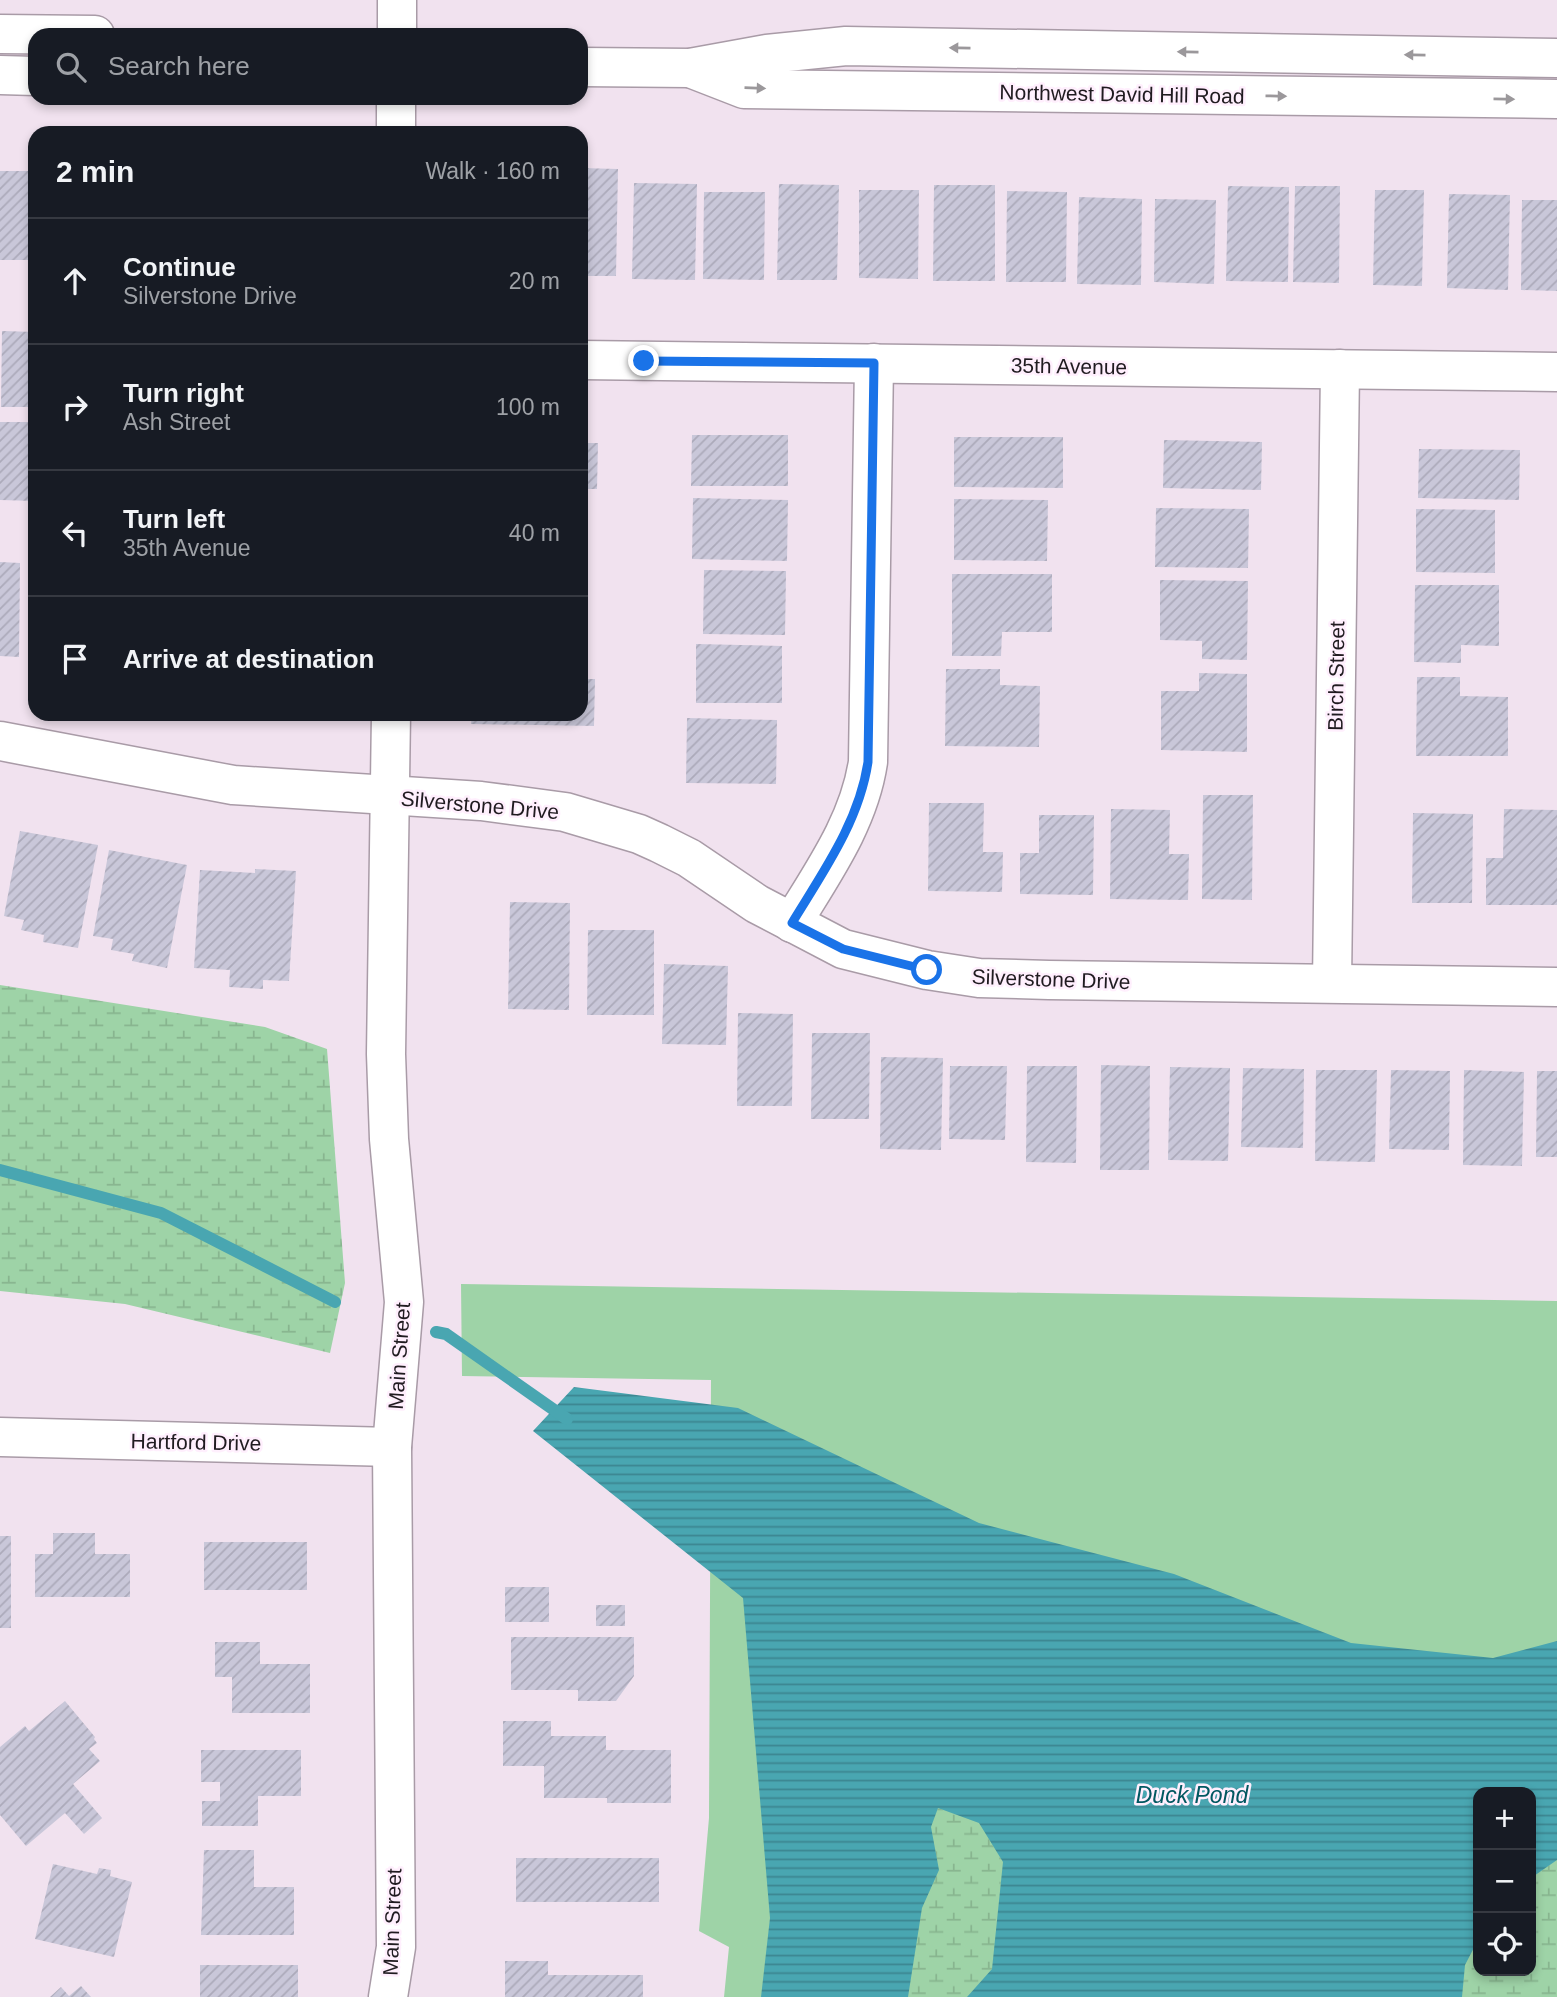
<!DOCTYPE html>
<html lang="en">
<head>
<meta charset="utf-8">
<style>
  body { margin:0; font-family:Helvetica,sans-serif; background:#20242c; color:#f1f3f6 }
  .controls { position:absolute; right:21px; bottom:21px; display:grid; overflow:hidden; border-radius:14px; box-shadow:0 4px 10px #0003 }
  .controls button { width:63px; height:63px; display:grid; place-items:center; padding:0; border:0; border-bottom:2px solid #363941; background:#171b24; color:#f1f3f6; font:35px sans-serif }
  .stop { position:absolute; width:21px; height:21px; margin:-16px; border:5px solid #1a73e8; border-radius:50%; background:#fff }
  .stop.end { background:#1a73e8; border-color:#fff; box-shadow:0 2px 7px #0008 }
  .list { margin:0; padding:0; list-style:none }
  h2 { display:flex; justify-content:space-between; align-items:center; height:91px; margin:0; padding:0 28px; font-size:30px }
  h2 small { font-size:23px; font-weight:400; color:#9ea1a6 }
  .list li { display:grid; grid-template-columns:46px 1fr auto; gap:21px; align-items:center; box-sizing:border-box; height:126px; padding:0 28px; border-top:2px solid #363941 }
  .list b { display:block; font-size:26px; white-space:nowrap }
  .list p { margin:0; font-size:23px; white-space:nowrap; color:#9ea1a6 }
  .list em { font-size:23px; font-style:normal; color:#9ea1a6 }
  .icon { flex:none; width:38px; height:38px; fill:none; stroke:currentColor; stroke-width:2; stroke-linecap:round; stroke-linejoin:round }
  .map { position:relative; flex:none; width:1557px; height:1997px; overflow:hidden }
  .search { position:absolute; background:#171b24; box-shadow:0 4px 10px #0003; left:28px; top:28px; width:560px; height:77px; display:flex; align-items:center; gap:18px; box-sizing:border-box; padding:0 24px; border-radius:21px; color:#9ea1a6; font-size:26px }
  .panel { position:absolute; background:#171b24; box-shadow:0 4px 10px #0003; left:28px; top:126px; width:560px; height:595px; border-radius:21px }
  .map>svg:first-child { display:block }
  .grass { fill:#9ed3a7; fill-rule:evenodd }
  .wetland { fill:url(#wetland-marsh) }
  .water { fill:url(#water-rules) }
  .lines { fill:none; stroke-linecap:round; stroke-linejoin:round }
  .stream { stroke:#49a6b1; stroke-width:12 }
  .building { fill:url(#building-hatch) }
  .minor-casing { stroke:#a99ba7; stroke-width:41 }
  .minor { stroke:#fff; stroke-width:38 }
  .oneway { fill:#9b989b }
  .route { stroke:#1a73e8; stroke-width:9 }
  .labels { text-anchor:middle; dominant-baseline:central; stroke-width:5; stroke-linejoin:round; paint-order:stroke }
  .street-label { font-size:21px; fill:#201b20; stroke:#ffeffd }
  .water-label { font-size:23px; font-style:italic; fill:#025861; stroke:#ffeffd }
</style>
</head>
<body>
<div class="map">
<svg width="1557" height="1997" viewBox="0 0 1557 1997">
  <defs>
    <pattern id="wetland-marsh" width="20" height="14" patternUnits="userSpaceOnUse" patternTransform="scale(1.75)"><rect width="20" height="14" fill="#9ed3a7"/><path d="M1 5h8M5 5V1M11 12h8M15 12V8" fill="none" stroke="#88b58f"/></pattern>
    <pattern id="water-rules" width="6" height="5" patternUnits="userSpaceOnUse" patternTransform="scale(1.75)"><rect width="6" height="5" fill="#49a6b1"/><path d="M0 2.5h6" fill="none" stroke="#3c8690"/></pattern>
    <pattern id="building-hatch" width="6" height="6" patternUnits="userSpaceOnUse" patternTransform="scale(1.75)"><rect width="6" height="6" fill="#c9c7d9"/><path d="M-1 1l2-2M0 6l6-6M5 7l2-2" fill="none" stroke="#acaaba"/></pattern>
  </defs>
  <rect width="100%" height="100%" fill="#f1e2ef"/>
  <path class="grass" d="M461,1284L1557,1301V1997H724L729,1947L699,1931L709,1818L711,1380L462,1376ZM1478,1792H1531V1971H1478Z"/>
  <g class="wetland">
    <polygon points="0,985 265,1027 327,1049 345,1283 330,1353 125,1304 0,1291"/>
    <polygon points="938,1808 979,1823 1003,1862 992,1969 967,1997 908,1997 922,1908 939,1870 931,1827"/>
    <polygon points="1557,1860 1557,1997 1462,1997 1465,1965 1478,1940 1478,1971 1531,1971 1531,1878"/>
  </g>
  <polygon class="water" points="574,1387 738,1408 979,1523 1174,1574 1351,1643 1493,1658 1557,1641 1557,1860 1531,1878 1531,1792 1478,1792 1478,1940 1465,1965 1462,1997 967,1997 992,1969 1003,1862 979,1823 938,1808 931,1827 939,1870 922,1908 908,1997 761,1997 770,1918 743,1598 533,1431"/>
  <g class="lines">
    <g class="stream">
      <polyline points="0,1170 161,1213 335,1302"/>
      <polyline points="436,1332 446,1334 567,1419"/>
    </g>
  </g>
  <g class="building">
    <polygon points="581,168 618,169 616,276 581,276"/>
    <polygon points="0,171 30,171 29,260 0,260"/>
    <polygon points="634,183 697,184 695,280 632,279"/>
    <polygon points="779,184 839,185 837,280 777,280"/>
    <polygon points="934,185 995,185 995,281 933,281"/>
    <polygon points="1228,186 1289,187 1288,282 1226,281"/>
    <polygon points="1295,186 1340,186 1339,283 1293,282"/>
    <polygon points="859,190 919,190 918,279 859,278"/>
    <polygon points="1375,190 1424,190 1422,286 1373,285"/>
    <polygon points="1007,191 1067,192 1066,282 1006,282"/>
    <polygon points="704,192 765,192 764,280 703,279"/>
    <polygon points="1449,194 1510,195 1508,290 1447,288"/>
    <polygon points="1079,197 1142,199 1141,285 1077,284"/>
    <polygon points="1155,199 1216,200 1214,284 1154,282"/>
    <polygon points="1522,200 1557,200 1557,291 1521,290"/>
    <polygon points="2,331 35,332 35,407 1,407"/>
    <polygon points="0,422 35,422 35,501 0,500"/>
    <polygon points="692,435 788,435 788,486 691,486"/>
    <polygon points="954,437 1063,437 1063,488 954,487"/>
    <polygon points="1164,440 1262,442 1261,490 1163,488"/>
    <polygon points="581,443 598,443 597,489 581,489"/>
    <polygon points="1419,449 1520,450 1519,500 1418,498"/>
    <polygon points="693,498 788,500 787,561 692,559"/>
    <polygon points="954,499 1048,500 1047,561 954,560"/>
    <polygon points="1156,508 1249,509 1248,568 1155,567"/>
    <polygon points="1416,509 1495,510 1495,573 1416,572"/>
    <polygon points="0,562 20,563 19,657 0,656"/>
    <polygon points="704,570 786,571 785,635 703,634"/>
    <polygon points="952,574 1052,574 1052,632 1002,632 1001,656 952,656"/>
    <polygon points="1160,580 1248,581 1247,660 1202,659 1202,641 1160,640"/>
    <polygon points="1415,585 1499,585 1499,646 1461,645 1461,663 1414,662"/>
    <polygon points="696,644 782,646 782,703 696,703"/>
    <polygon points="946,669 1000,669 1000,685 1040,686 1039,747 945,746"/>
    <polygon points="1199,673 1247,674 1247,752 1161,750 1161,691 1199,691"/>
    <polygon points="1417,677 1460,677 1460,696 1508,697 1508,756 1416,756"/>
    <polygon points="581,679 595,679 594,726 471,724 472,714 581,714"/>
    <polygon points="687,718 777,720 776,784 686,783"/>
    <polygon points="1203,795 1253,795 1252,900 1202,899"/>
    <polygon points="929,803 984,803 983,852 1003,852 1002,892 928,891"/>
    <polygon points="1111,809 1170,810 1169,854 1189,854 1188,900 1110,899"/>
    <polygon points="1504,809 1557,810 1557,905 1486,905 1486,858 1503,858"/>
    <polygon points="1413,813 1473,814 1472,903 1412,903"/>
    <polygon points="1039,815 1094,815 1093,895 1020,894 1020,853 1039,853"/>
    <polygon points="20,831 98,845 78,948 43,942 44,935 21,930 24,920 4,916"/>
    <polygon points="109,850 187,865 167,968 132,961 134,954 111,950 113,939 93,936"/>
    <polygon points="255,869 296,871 289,981 263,980 263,989 229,987 230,970 194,968 200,870 255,873"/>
    <polygon points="510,902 570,903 569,1010 508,1009"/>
    <polygon points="588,930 654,930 654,1015 587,1015"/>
    <polygon points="664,964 728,966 726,1045 662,1044"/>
    <polygon points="738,1013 793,1014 792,1106 737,1106"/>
    <polygon points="812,1033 870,1033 869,1119 811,1119"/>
    <polygon points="881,1057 943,1058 941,1150 880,1149"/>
    <polygon points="1101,1065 1150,1066 1149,1170 1100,1170"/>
    <polygon points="950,1066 1007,1066 1005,1140 949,1139"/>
    <polygon points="1027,1066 1077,1066 1076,1163 1026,1162"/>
    <polygon points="1170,1067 1230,1068 1228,1161 1168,1160"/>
    <polygon points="1243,1068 1304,1069 1303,1148 1241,1147"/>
    <polygon points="1316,1070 1377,1070 1375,1162 1315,1161"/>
    <polygon points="1391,1070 1450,1071 1449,1150 1389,1149"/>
    <polygon points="1464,1070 1524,1072 1522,1166 1463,1165"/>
    <polygon points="1537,1071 1557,1071 1557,1157 1536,1157"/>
    <polygon points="53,1533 95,1533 95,1554 130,1554 130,1597 35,1597 35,1554 53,1554"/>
    <rect x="0" y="1536" width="11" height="92"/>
    <rect x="204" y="1542" width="103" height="48"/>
    <rect x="505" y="1587" width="44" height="35"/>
    <rect x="596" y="1605" width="29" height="21"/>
    <polygon points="511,1637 634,1637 634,1676 616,1701 578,1701 578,1690 511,1690"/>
    <polygon points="215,1642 260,1642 260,1664 310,1664 310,1713 232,1713 232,1677 215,1677"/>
    <polygon points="65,1701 95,1737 94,1739 97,1743 89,1749 100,1761 73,1784 102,1818 84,1834 65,1813 26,1846 0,1815 0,1747 25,1726 29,1731"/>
    <polygon points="503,1721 551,1721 551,1736 606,1736 606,1750 671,1750 671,1803 607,1803 607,1798 544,1798 544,1766 503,1766"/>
    <polygon points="201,1750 301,1750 301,1796 258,1796 258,1826 202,1826 202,1801 220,1801 220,1782 201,1782"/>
    <polygon points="204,1850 254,1850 254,1887 294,1887 294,1935 201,1935"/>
    <rect x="516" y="1858" width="143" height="44"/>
    <polygon points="53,1864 97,1874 99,1868 111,1870 110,1876 132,1882 114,1957 35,1939"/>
    <polygon points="505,1961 548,1961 548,1975 643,1975 643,1997 505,1997"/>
    <rect x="200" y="1965" width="98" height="32"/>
    <polygon points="81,1986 91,1997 50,1997 61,1987 69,1996"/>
  </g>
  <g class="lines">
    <defs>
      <g id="minor">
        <polyline points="0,34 95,35"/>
        <polyline points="397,35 397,0"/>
        <polyline points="581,67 690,68 767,54 846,46 1557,58"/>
        <polyline points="690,68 744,89 1557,99"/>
        <polyline points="0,75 35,76"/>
        <polyline points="396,133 396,98"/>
        <polyline points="581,360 1557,372"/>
        <polyline points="0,741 233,785 481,801 565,812 639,834 659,843 689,858 757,904 843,949 927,970 979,978 1049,980 1557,987"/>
        <path d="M792,923C823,872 859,822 868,762L874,363"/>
        <polyline points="1332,983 1340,369"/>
        <polyline points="0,1437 392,1447"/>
        <polyline points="388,1997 396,1947 392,1447 404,1302 389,1139 386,1054 391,714"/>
      </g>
    </defs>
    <use href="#minor" class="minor-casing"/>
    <use href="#minor" class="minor"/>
  </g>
  <defs><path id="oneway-solid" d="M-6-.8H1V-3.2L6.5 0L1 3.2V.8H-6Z" transform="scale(1.75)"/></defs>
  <g class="oneway">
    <use href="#oneway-solid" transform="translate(960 48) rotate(-179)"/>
    <use href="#oneway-solid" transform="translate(1188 52) rotate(-179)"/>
    <use href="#oneway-solid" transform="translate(1415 55) rotate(-179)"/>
    <use href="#oneway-solid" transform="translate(755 88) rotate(2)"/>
    <use href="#oneway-solid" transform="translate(1276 96) rotate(1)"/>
    <use href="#oneway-solid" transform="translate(1504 99) rotate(1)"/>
  </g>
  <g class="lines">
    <path class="route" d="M644,361L874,363L868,762C859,822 823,872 792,923L843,949L927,970"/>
  </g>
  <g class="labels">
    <g class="street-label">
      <text transform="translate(1122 94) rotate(1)">Northwest David Hill Road</text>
      <text transform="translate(1069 366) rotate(1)">35th Avenue</text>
      <text transform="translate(1336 676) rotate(-89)">Birch Street</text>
      <text transform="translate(480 805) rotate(5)">Silverstone Drive</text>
      <text transform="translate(1051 979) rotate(2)">Silverstone Drive</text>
      <text transform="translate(399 1356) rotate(-86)">Main Street</text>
      <text transform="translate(196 1442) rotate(1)">Hartford Drive</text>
      <text transform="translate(392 1922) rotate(-88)">Main Street</text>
    </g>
    <g class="water-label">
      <text x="1192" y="1795">Duck Pond</text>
    </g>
  </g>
</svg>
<div class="controls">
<button>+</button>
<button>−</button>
<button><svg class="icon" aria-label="locate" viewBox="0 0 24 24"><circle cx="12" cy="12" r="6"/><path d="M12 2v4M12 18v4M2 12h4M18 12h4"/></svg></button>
</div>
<div class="stop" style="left:927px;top:970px"></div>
<div class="stop end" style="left:644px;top:361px"></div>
<div class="search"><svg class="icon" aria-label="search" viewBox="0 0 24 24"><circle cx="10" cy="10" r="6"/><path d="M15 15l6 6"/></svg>Search here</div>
<section class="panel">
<h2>2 min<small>Walk · 160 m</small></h2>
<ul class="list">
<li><svg class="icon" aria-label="ahead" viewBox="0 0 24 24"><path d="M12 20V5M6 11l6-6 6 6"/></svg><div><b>Continue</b><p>Silverstone Drive</p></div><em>20 m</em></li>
<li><svg class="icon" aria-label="right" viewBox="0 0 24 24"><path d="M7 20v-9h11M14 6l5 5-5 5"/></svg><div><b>Turn right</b><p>Ash Street</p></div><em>100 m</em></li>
<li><svg class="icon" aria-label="left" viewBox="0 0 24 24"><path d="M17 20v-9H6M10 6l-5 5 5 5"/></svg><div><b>Turn left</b><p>35th Avenue</p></div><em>40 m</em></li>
<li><svg class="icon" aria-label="arrive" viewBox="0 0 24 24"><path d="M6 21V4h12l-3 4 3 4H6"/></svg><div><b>Arrive at destination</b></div></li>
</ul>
</section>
</div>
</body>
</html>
